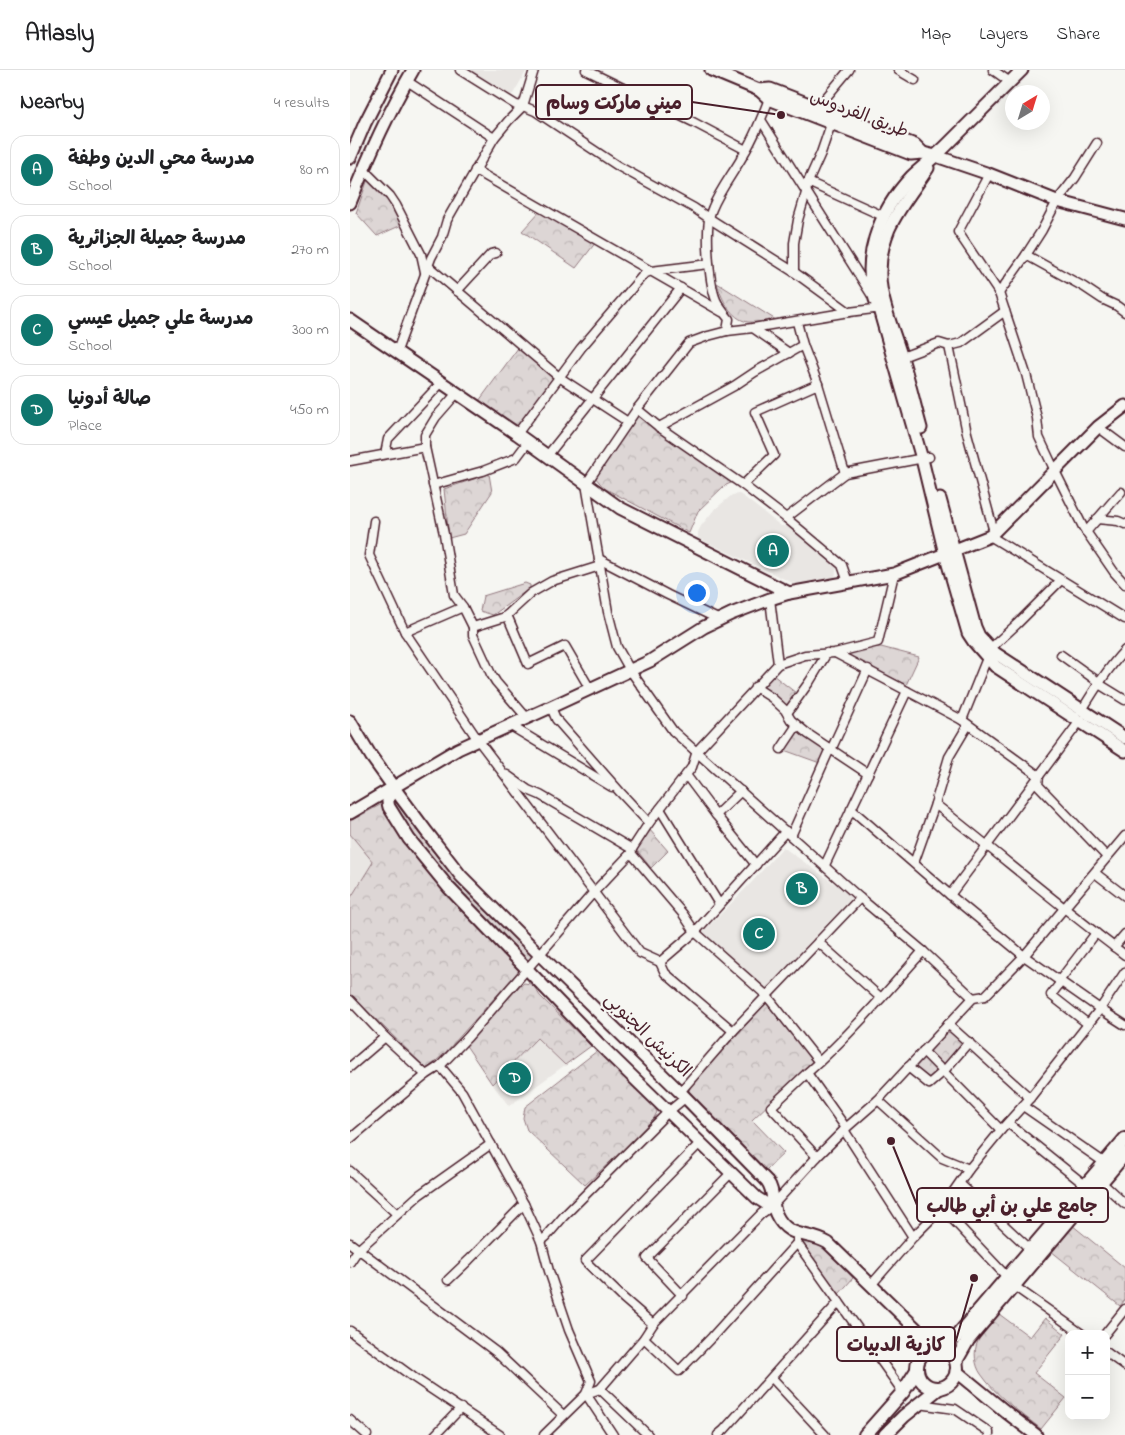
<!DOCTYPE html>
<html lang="en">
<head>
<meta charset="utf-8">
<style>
  body { margin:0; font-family:"Indie Flower","Playpen Sans Arabic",sans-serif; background:#f2f2f2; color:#202124 }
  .controls { position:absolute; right:15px; bottom:15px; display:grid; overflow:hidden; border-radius:10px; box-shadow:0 5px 20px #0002 }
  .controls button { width:45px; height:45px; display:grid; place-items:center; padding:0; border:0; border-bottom:1px solid #e0e0e0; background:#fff; color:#202124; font:25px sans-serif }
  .compass { position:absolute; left:655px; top:15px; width:45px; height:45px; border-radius:50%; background:#fff; box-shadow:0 5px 20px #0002; rotate:38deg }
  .you { position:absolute; left:346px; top:522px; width:18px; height:18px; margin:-12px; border:4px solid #fff; border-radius:50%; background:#1a73e8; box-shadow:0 0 0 8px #1a73e833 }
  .badge { display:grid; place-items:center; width:32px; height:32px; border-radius:50%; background:#0f766e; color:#fff; font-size:16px; font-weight:700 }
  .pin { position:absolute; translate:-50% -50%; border:2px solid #fff; box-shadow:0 1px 5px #0006 }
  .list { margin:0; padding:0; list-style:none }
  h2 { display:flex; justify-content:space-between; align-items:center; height:65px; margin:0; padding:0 20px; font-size:21px }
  h2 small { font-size:16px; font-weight:400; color:#757577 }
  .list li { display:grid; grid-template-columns:32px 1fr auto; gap:15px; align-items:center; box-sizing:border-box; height:70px; margin:0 10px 10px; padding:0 10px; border:1px solid #e0e0e0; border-radius:15px }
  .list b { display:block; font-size:19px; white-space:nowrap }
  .list p { margin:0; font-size:16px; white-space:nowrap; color:#757577 }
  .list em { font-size:16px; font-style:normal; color:#757577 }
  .map { position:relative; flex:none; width:775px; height:1365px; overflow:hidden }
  header { display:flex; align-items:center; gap:30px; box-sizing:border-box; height:70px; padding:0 25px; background:#fff; border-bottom:1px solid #e0e0e0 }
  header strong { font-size:24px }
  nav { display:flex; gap:28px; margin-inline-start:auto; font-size:18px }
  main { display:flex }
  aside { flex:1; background:#fff }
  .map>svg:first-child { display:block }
  .built { fill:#e9e6e3 }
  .forest { fill:url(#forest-crowns); stroke:#947a80 }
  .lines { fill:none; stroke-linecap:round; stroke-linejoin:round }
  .street-casing { stroke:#4a1f2b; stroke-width:11 }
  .secondary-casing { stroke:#4a1f2b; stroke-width:15 }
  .primary-casing { stroke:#4a1f2b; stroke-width:16 }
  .street { stroke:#f6f6f2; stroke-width:8 }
  .secondary { stroke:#f6f6f2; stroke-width:11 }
  .primary { stroke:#f6f6f2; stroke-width:12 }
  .labels { text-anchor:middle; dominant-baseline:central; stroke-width:4.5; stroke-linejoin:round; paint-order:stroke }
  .street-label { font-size:18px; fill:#4a1f2b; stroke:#f6f6f2 }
  .leader { fill:none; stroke:#4a1f2b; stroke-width:2 }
  .callout-dot { fill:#4a1f2b; stroke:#f6f6f2; stroke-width:2 }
  .callout { fill:#f6f6f2; stroke:#4a1f2b; stroke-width:2 }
  .callout-label { font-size:19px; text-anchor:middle; font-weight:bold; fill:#4a1f2b }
</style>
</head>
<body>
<header>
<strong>Atlasly</strong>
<nav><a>Map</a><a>Layers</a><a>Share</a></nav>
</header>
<main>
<aside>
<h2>Nearby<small>4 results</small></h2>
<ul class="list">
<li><span class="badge">A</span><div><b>مدرسة محي الدين وطفة</b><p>School</p></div><em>80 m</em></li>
<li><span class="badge">B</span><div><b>مدرسة جميلة الجزائرية</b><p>School</p></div><em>270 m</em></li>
<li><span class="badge">C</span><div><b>مدرسة علي جميل عيسي</b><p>School</p></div><em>300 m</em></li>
<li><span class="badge">D</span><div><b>صالة أدونيا</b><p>Place</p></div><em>450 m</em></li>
</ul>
</aside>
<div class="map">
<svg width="775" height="1365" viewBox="0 0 775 1365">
  <defs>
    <pattern id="forest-crowns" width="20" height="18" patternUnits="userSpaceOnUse" patternTransform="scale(1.25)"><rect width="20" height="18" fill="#ddd6d5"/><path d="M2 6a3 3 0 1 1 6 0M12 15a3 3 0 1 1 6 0" fill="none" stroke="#bfb7b7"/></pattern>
  </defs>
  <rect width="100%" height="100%" fill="#f6f6f2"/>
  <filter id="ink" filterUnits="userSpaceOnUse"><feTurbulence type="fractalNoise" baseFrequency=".02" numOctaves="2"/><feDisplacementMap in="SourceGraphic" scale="10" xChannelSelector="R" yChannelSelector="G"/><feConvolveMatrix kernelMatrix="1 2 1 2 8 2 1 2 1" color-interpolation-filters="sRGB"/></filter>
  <g filter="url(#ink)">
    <g class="built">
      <polygon points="120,0 177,0 163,24 160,25"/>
      <polygon points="389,424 394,427 431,456 440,457 487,494 485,508 458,515 445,514 348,468 348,462 351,456 364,440 382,425"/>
      <polygon points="0,764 23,792 0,829"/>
      <polygon points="433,777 503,827 464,867 417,920 353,862 403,811"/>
      <polygon points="187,968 215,995 159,1036 142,1014"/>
    </g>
    <g class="forest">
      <polygon points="19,106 39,127 54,154 27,166 6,143"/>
      <polygon points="191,140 246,172 226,198 172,161"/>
      <path d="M367,213L426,250C417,251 407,253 398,252C381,249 371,228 367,213Z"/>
      <polygon points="168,278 205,308 167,357 129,331"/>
      <path d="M287,342C317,368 349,392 383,412L374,416L348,441L339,463L254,418L245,407Z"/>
      <polygon points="139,404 142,422 114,464 99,468 94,419"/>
      <polygon points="175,513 180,515 180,518 143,545 130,541 133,526"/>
      <polygon points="531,577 569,587 556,615 495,584 518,578"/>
      <polygon points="423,605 446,623 436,637 411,615"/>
      <polygon points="448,660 476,680 470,693 434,680"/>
      <path d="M43,728C63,756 84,784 106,810C130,837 157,861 183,885L95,983L77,999L0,924V829L23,792L0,764V751Z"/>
      <polygon points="299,759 318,781 301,798 285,778"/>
      <polygon points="174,913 181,914 185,918 190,926 241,976 215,995 187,968 142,1014 115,974 168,918"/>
      <polygon points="418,931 463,992 402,1050 434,1083 416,1100 342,1027 339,1021 341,1015"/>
      <polygon points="600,958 616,973 593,997 577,982"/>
      <polygon points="247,981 305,1038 307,1042 304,1048 272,1081 235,1115 177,1060 173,1048 175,1037"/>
      <polygon points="573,986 588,1001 577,1013 562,998"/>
      <polygon points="722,1155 775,1198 775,1230 770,1236 701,1181"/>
      <polygon points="452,1172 469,1175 477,1180 503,1208 489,1224"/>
      <path d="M649,1244L680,1267L695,1248L715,1264L684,1303L716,1328L691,1359C671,1343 646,1326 631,1304C625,1296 623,1281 628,1271C633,1261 642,1252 649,1244Z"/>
    </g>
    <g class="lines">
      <defs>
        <g id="street">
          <polyline points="110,0 166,35 173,36 184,0"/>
          <polyline points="236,0 343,52 396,80"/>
          <polyline points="548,0 565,10"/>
          <polyline points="643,0 660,12"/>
          <polyline points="57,11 144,68"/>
          <polyline points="468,37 499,0"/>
          <polyline points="411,50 521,224"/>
          <polyline points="13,99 40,126 46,135 71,184 75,202"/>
          <polyline points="125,100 372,242"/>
          <polyline points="639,104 608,162 649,223 676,304 687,348 689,367 705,401 733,457 764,502 775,514"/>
          <polyline points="458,112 533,146"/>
          <polyline points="676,185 734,217 752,229 767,236 775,242"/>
          <polyline points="78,196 209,307 278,352"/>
          <polyline points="444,202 444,173 448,150 456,123 458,112 471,83 482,51"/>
          <polyline points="107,221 141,184 146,183"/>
          <polyline points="649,223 676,185 692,160 707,131 725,108 747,73"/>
          <polyline points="532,238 499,242 403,258 377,261 358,266 339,273 287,339 236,414 258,542 267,577 280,600 323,661 510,828 573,881 623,928"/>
          <polyline points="447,252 453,275 468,314 495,403"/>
          <polyline points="403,258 439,283"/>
          <path d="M377,261L379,249C374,243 369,237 366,230C359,213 354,155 362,139C370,119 385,101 395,82C405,65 413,45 420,26"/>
          <polyline points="599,276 617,363 644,462"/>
          <polyline points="47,281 81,188 92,167 97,150 144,68 159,50 173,36 185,41 268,96 344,138 360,149 444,202 499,242"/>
          <polyline points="552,287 589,273 599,276 611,273 655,241"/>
          <polyline points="287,339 309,357 393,415 436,448 492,495 498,512"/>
          <polyline points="309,357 384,316 405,302 453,275"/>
          <polyline points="748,357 775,377"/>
          <polyline points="167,364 231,278 294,204 301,201 359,194"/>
          <polyline points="75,377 75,365 86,347 107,323"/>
          <polyline points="35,384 38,369 92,312"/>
          <polyline points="197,386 331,218"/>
          <polyline points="0,391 75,377 94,464 104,525 113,537 123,557 155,547 181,523 202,511 250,496"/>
          <polyline points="83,415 133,401 166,388 178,372"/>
          <polyline points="393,415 424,385 405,342 468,314"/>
          <polyline points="436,448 495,403 579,387"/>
          <polyline points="747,449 768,451 775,454"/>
          <polyline points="24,451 19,485 55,562 128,670 290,883 310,892 345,862 436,761"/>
          <polyline points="736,462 771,422"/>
          <polyline points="640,466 775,549"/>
          <polyline points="249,489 318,525 370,550"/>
          <polyline points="420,529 428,594"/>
          <polyline points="157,545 178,594 215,576 240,619"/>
          <polyline points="123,557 123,565 141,604 146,612 177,648"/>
          <polyline points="55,562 113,537"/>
          <polyline points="640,579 667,554 711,510"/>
          <polyline points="485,583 612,650 689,706 688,715 757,787"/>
          <polyline points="711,585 750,613"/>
          <polyline points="749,614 775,630"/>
          <polyline points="405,617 422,628 435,640 441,650 458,664 518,704"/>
          <polyline points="201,637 206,649 270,722 299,753"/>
          <path d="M732,640C745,619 758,598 775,580"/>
          <polyline points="437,643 460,611 477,583"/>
          <polyline points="612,650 637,588"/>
          <polyline points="161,656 262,717"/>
          <polyline points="431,679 447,655"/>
          <polyline points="157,705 178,720 190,725 282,779"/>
          <polyline points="336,705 366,745 391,721"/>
          <path d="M585,734C649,784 710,837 775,885"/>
          <polyline points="310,739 369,834"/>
          <polyline points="501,739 600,825 674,886 750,939 775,955"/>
          <polyline points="366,745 406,795"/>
          <polyline points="441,766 478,683 481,680 518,599"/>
          <polyline points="281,783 333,844 345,862 417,926 469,992"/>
          <polyline points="564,793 585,734 599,687 618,655"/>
          <polyline points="475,795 557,621"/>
          <polyline points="745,803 775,826"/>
          <polyline points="600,825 730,651"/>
          <polyline points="468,872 531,928"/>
          <polyline points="764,877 775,864"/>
          <polyline points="310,892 315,903 383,961"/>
          <polyline points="709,911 746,863"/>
          <polyline points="711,912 701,925 738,954"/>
          <polyline points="0,930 35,967 76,1005"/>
          <polyline points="598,954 680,1028"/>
          <polyline points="573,981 651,1060"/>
          <polyline points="90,996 112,1022 174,1134 191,1171 199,1201 219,1260 241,1311 236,1324 263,1365"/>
          <polyline points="0,997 35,967"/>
          <polyline points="558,997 579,1014 594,1001 619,972"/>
          <path d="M457,1003C499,966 536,923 573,881"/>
          <polyline points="330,1022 383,961 510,828"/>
          <polyline points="528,1030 592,1088 619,1099"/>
          <polyline points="673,1036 755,1093"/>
          <polyline points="658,1053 735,1115"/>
          <polyline points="494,1060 563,1167"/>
          <polyline points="0,1069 76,1005 90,996 118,967 243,823 281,783 282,779 299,753 342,697 347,681 428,594 455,585 485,583 528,572 544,504"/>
          <polyline points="467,1087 421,1037 457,1003 496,1058"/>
          <polyline points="0,1101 47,1144"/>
          <polyline points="751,1112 775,1134"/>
          <polyline points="610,1114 681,1180"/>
          <polyline points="592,1138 658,1208"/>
          <polyline points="191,1171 196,1167 214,1146 318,1042 335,1028"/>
          <polyline points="447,1171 447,1173 553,1322"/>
          <polyline points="0,1173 146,1282 213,1345"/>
          <polyline points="0,1192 8,1180 69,1125 141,1074"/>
          <polyline points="98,1210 119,1190 174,1134"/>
          <polyline points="521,1215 563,1167 592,1138 619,1099 651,1060 680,1028 750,939 775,902"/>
          <polyline points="664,1216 732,1264"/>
          <polyline points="333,1226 297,1188 381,1103"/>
          <polyline points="303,1254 273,1228 235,1191 350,1073"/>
          <polyline points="0,1261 63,1307 150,1365"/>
          <polyline points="755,1264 775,1239"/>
          <polyline points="294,1268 329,1301 362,1267 447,1173"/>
          <polyline points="756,1282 775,1296"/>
          <polyline points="422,1308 475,1365"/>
          <polyline points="250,1319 298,1365"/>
          <polyline points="569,1334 605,1339 639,1362 639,1365"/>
          <polyline points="0,1350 17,1365"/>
          <polyline points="85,1365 111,1338"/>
          <polyline points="194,1365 236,1324 250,1319 294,1268 303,1254 411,1144 423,1135 467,1087 496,1058 528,1030 623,928 635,926 674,886 775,766"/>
          <polyline points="368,1365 374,1360 489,1232"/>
        </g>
        <g id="secondary">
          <polyline points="361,0 409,20 419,29 561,84 573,83 586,86 639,104 707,131 775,149"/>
          <path d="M672,0C647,25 622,50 596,76C586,86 573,96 562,106C529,141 507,193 529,239L572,389L595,484L618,563L624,572L645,596L775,681"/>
          <polyline points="409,20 420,19 565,75 573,83"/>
          <polyline points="0,88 15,53 42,0"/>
          <path d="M0,133C18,87 38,43 63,0"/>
          <polyline points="0,250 167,364 270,438 439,523 544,504 640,466 748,357 775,336"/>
          <path d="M571,358C564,334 559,309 551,285C536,238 519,208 539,159C549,137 565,118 578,98"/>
          <polyline points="590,429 625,557 629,566 645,583 775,668"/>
          <path d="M0,651L21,686L44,718L76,761L111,806L190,885L330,1022L417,1111C425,1121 421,1133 426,1144C438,1170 459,1161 478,1173L586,1278"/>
          <path d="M44,718C40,724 36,729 39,737L59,769L99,818L249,974L407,1128L415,1133L423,1135"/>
          <polyline points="0,743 108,679 201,637 300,591 354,557 381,544 420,529 439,523"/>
          <polyline points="606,1301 656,1342 686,1365"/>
        </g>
        <g id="primary">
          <circle cx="587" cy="1298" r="20"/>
          <polyline points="593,1279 607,1266 775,1069"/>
          <polyline points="606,1291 618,1270 775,1084"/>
          <polyline points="515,1365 553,1322 567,1300"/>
          <polyline points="535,1365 554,1346 589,1318"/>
        </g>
      </defs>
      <use href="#street" class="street-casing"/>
      <use href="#secondary" class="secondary-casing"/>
      <use href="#primary" class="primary-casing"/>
      <use href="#street" class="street"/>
      <use href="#secondary" class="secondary"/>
      <use href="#primary" class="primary"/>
    </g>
  </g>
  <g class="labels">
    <g class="street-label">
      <text transform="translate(509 45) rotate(21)">طريق الفردوس</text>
      <text transform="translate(297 966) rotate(44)">الكرنيش الجنوبي</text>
    </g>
  </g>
  <path class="leader" d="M431 45L342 32M541 1071L567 1135M624 1208L605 1274"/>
  <g class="callout-dot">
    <circle cx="431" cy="45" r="5"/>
    <circle cx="541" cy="1071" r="5"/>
    <circle cx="624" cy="1208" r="5"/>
  </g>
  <g class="callout">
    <rect x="186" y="15" width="156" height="34" rx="5"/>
    <rect x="567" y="1118" width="191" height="34" rx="5"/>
    <rect x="487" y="1257" width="118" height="34" rx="5"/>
  </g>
  <g class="callout-label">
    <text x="264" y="39">ميني ماركت وسام</text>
    <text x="662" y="1142">جامع علي بن أبي طالب</text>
    <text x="546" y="1281">كازية الدبيات</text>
  </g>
</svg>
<div class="controls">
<button>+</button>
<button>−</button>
</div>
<svg class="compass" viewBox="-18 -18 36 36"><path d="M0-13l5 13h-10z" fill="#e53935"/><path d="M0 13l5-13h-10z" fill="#757577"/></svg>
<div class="you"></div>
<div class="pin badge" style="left:423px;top:481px">A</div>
<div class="pin badge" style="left:452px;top:819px">B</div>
<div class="pin badge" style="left:409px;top:864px">C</div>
<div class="pin badge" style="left:165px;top:1008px">D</div>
</div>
</main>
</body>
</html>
